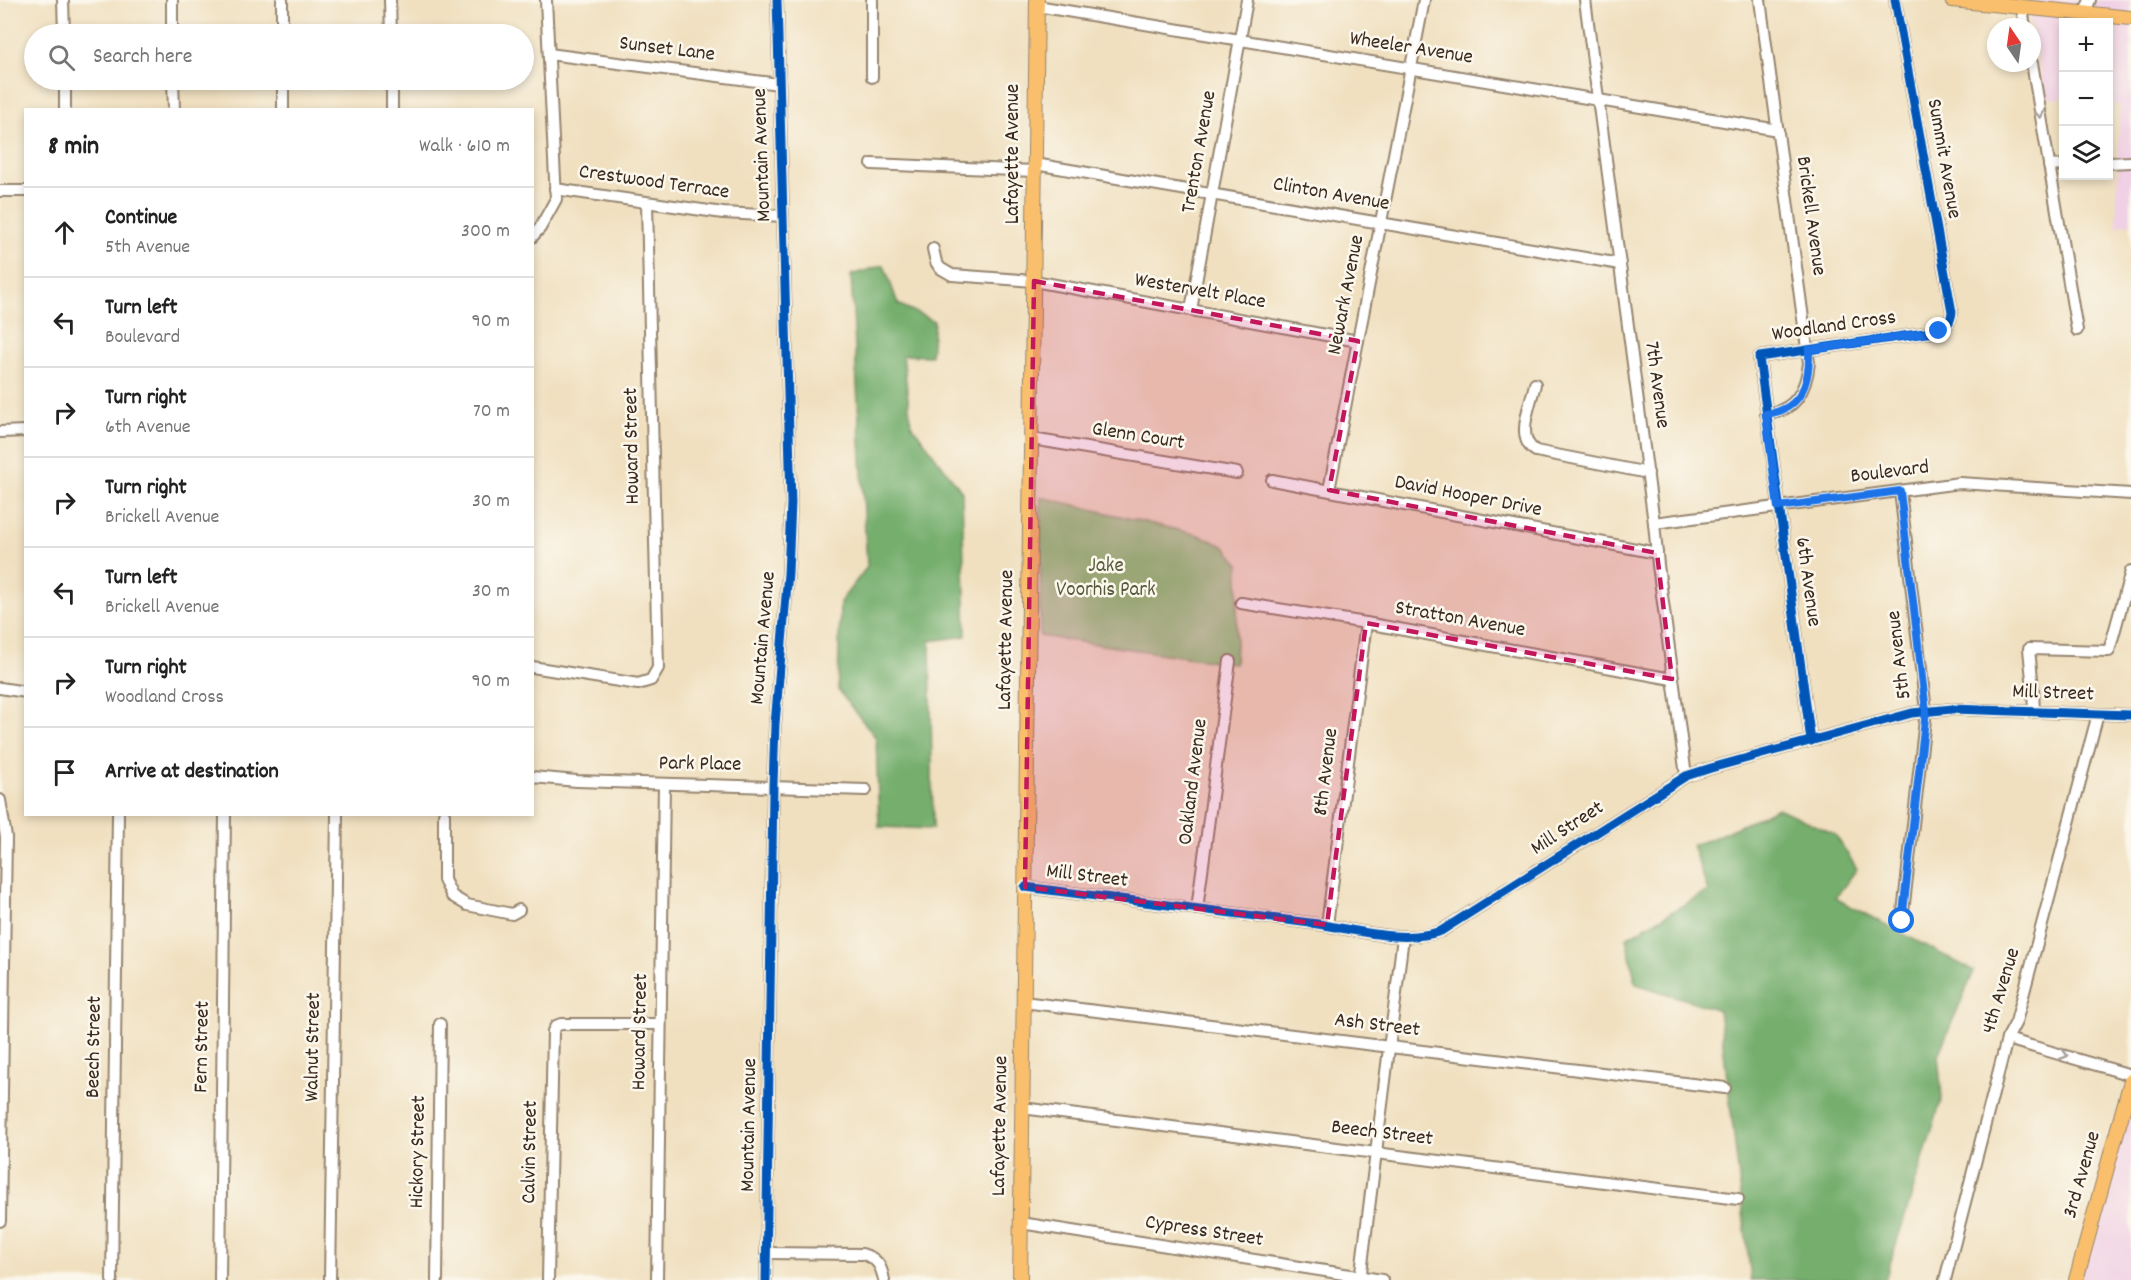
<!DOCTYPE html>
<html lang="en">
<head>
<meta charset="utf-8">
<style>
  body { margin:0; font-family:Dekko,sans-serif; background:#f2f2f2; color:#222 }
  .controls { position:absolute; right:18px; top:18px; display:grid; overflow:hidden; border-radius:0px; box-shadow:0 3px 9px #0003 }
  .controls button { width:54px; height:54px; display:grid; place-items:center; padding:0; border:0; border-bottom:2px solid #e0e0e0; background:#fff; color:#222; font:30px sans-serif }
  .compass { position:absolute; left:1987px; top:18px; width:54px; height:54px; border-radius:50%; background:#fff; box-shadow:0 3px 9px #0003; rotate:347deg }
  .stop { position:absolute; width:18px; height:18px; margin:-14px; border:4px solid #1a73e8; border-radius:50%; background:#fff }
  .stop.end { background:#1a73e8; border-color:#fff; box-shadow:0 2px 6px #0008 }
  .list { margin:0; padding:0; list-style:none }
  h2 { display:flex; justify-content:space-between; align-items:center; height:78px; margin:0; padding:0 24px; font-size:26px }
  h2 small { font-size:20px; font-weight:400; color:#767676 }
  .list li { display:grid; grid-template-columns:39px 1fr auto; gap:18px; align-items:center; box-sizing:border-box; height:90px; padding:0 24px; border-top:2px solid #e0e0e0 }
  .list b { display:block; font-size:22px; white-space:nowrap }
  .list p { margin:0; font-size:20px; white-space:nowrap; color:#767676 }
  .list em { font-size:20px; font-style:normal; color:#767676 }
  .icon { flex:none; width:33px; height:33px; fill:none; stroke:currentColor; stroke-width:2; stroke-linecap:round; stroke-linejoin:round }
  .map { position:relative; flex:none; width:2131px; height:1280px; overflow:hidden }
  .search { position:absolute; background:#fff; box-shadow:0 3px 9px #0003; left:24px; top:24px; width:510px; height:66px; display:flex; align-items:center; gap:15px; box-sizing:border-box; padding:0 21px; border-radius:33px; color:#767676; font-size:22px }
  .panel { position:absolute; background:#fff; box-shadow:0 3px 9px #0003; left:24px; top:108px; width:510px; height:708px; border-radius:0px }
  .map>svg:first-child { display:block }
  .built { fill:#f0d0e4 }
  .green { fill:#91ca7e; stroke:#667a4e; stroke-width:1.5 }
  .forest { fill:#74ae6d; stroke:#586c46; stroke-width:1.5 }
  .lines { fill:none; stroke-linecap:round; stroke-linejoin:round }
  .minor-casing { stroke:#96856f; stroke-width:14 }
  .major-casing { stroke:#96856f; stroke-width:16 }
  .minor { stroke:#fff; stroke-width:10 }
  .major { stroke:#f9bf6c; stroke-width:14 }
  .cycleway-casing { stroke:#fbf7ec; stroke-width:13 }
  .cycleway { stroke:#0057b8; stroke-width:9 }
  .oneway { stroke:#a79f9a }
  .route { stroke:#1a73e8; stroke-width:8 }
  .marked { fill:#c2185b; fill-opacity:0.2; stroke:#c2185b; stroke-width:4.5; stroke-dasharray:12 8; stroke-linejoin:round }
  .labels { text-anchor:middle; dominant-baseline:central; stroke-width:5; stroke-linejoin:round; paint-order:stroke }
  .street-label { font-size:21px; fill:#3b2a1e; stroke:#fbf7ec }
  .park-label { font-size:21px; fill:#555a3b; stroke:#fbf7ec }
</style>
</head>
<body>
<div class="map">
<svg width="2131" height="1280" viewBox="0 0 2131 1280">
  <rect width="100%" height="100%" fill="#fbf7ec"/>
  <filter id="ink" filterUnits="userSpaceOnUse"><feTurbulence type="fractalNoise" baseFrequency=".0167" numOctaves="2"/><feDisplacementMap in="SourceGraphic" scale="12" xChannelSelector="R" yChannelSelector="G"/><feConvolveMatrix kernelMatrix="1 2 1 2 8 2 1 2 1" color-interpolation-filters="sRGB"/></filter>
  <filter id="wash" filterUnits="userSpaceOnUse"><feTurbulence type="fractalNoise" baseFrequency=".008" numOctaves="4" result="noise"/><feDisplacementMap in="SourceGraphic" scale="24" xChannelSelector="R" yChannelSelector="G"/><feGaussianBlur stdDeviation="1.35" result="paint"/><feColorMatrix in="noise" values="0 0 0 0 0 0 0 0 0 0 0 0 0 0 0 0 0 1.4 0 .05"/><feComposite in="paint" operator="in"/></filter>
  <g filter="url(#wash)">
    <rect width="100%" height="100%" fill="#f0e0c0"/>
    <g class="built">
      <polygon points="2026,0 2131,0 2131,223 2116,226 2120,105 2109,104 2108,22 2064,22 2063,99 2046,98"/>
      <polygon points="2131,1081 2131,1280 2076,1280"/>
    </g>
    <polygon class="green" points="1041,497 1198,535 1224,546 1239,563 1235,664 1040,636"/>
    <g class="forest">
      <polygon points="884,265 898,304 934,321 931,356 903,355 911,424 962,492 966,636 930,641 933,829 879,827 876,738 838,690 840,602 867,567 851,275"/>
      <polygon points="1778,808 1835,834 1857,869 1835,898 1974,971 1938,1055 1942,1098 1885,1280 1751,1280 1719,1010 1636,984 1626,938 1708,891 1692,845 1711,839"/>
    </g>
  </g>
  <g filter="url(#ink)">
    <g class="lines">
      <defs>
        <g id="minor">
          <polyline points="63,0 64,34"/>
          <polyline points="172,0 172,34"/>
          <polyline points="282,0 282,34"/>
          <polyline points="390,0 391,34"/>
          <polyline points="872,0 872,77"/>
          <polyline points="1585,0 1654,523 1658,565 1686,776"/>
          <path d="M1760,0L1809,363C1806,390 1796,411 1766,414"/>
          <polyline points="1037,6 1778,130"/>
          <polyline points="2022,8 2025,27"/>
          <polyline points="2084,14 2090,0"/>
          <polyline points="549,54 779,84"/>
          <polyline points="2032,63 2077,330"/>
          <polyline points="65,80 65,110"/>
          <polyline points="173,80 174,110"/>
          <polyline points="283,80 283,110"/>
          <polyline points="392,80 392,110"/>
          <polyline points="2108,163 2131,162"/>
          <polyline points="872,164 1035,171"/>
          <polyline points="1035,164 1620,264"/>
          <polyline points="2049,166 2064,165"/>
          <polyline points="555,189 723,213 783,216"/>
          <polyline points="0,191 26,191"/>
          <polyline points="532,237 540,228 556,199 546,0"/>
          <polyline points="933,249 936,262 940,268 952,275 1034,281 1358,341"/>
          <polyline points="1191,310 1247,0"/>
          <path d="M1535,384C1531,404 1514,439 1536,451L1648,473"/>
          <polyline points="0,432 26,431"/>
          <polyline points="1032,439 1237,473"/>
          <polyline points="1272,480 1657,553"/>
          <polyline points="1329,490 1424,0"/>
          <polyline points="1900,491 1926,711 1902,921"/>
          <polyline points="1654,523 1960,483 2131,494"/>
          <polyline points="1241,603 1366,623 1672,679"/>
          <polyline points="532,667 638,684 651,680 658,668 647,203"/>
          <polyline points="0,688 26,692"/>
          <polyline points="2034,712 2033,689 2029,649 2109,651 2131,571"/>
          <path d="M1811,741L1759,357L1939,331C1947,327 1951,322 1952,312L1895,0"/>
          <polyline points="532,777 577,781 866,790"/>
          <polyline points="0,800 6,837 0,1221"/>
          <polyline points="444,814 444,880 452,896 467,905 512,914 519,910"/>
          <path d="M1025,887C1120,899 1215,911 1310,923C1351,928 1401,945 1441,931L1686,776L1711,768L1912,713L1952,709L2131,715"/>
          <polyline points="1197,909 1230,661"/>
          <polyline points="1327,925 1366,623"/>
          <polyline points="1023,1002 1725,1088"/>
          <polyline points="2007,1039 2131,1075"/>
          <polyline points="1022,1108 1738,1199"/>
          <polyline points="1021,1223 1382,1280"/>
          <path d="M766,1253L862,1254C877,1258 881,1265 884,1280"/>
          <polyline points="112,1280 118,814"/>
          <polyline points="220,1280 225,814"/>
          <polyline points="330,1280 337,814"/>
          <polyline points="437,1280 440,1024"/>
          <polyline points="548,1280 553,1031 556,1026 561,1024 660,1024"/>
          <polyline points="657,1280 664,784"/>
          <polyline points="766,1280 773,786 775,724 788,573 791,503 777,0"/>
          <polyline points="1360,1280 1403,937"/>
          <polyline points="1945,1280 2007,1039 2016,1022 2098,714"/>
        </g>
        <g id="major">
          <polyline points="1952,0 2131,18"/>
          <path d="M1020,1280C1024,853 1033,427 1037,0"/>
          <polyline points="2076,1280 2131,1081"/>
        </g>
      </defs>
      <use href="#minor" class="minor-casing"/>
      <use href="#major" class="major-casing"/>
      <use href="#minor" class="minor"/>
      <use href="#major" class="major"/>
      <defs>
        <g id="cycleway">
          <path d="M1811,741L1759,357L1939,331C1947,327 1951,322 1952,312L1895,0"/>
          <path d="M1025,887C1120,899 1215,911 1310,923C1351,928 1401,945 1441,931L1686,776L1711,768L1912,713L1952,709L2131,715"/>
          <polyline points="766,1280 773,786 775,724 788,573 791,503 777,0"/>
        </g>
      </defs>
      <use href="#cycleway" class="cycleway-casing"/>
      <use href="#cycleway" class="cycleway"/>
    </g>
    <defs><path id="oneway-chevron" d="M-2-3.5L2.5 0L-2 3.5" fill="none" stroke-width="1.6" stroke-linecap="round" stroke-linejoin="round" transform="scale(1.5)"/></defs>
    <g class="oneway">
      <use href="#oneway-chevron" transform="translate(2040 114) rotate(80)"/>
      <use href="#oneway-chevron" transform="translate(2064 1055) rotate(16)"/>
    </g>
  </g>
  <g class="lines" filter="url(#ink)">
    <path class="route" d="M1902,921L1926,711L1900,491L1778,507L1766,414C1802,410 1810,382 1809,350L1939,331"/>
  </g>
  <path class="marked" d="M1034,281L1358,341L1329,490L1657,553L1672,679L1366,623L1327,925L1025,887Z"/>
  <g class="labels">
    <g class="street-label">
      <text transform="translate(1411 49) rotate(9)">Wheeler Avenue</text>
      <text transform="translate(667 50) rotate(7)">Sunset Lane</text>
      <text transform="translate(1200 152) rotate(-80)">Trenton Avenue</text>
      <text transform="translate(1014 154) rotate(-90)">Lafayette Avenue</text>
      <text transform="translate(763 155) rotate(-92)">Mountain Avenue</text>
      <text transform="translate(1943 159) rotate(80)">Summit Avenue</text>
      <text transform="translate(654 183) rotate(8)">Crestwood Terrace</text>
      <text transform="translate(1331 195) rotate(10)">Clinton Avenue</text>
      <text transform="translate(1810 216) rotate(82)">Brickell Avenue</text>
      <text transform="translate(1200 292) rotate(10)">Westervelt Place</text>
      <text transform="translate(1347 295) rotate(-79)">Newark Avenue</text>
      <text transform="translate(1834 327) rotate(-8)">Woodland Cross</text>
      <text transform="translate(1656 385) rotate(82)">7th Avenue</text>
      <text transform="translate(1138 437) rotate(9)">Glenn Court</text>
      <text transform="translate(633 446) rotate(-91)">Howard Street</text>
      <text transform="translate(1890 473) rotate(-7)">Boulevard</text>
      <text transform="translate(1468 497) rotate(11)">David Hooper Drive</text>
      <text transform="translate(1807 582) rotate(82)">6th Avenue</text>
      <text transform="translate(1460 620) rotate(10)">Stratton Avenue</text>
      <text transform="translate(764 638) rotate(-85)">Mountain Avenue</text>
      <text transform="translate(1007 640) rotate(-89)">Lafayette Avenue</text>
      <text transform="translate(1900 655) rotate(-97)">5th Avenue</text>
      <text transform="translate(2053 694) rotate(2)">Mill Street</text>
      <text transform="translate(700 765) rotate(1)">Park Place</text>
      <text transform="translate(1327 772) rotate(-83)">8th Avenue</text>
      <text transform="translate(1194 782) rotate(-83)">Oakland Avenue</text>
      <text transform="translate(1568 829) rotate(-33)">Mill Street</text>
      <text transform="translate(1087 877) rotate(7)">Mill Street</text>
      <text transform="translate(2002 991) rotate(-73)">4th Avenue</text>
      <text transform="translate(1377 1026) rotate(7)">Ash Street</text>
      <text transform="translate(641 1032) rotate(-89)">Howard Street</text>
      <text transform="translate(95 1047) rotate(-89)">Beech Street</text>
      <text transform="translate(203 1047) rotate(-89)">Fern Street</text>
      <text transform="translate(314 1047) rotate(-89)">Walnut Street</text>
      <text transform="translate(750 1125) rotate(-89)">Mountain Avenue</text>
      <text transform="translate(1001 1126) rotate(-89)">Lafayette Avenue</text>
      <text transform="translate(1382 1134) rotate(7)">Beech Street</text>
      <text transform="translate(419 1152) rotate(-89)">Hickory Street</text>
      <text transform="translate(531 1152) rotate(-89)">Calvin Street</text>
      <text transform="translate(2083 1175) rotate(-74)">3rd Avenue</text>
      <text transform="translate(1204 1232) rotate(9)">Cypress Street</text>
    </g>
    <g class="park-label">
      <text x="1106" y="567">Jake<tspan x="1106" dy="24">Voorhis Park</tspan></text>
    </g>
  </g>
</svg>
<div class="controls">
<button>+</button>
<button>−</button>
<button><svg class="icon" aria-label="layers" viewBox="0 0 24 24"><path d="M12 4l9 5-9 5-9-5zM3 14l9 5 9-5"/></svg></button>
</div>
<svg class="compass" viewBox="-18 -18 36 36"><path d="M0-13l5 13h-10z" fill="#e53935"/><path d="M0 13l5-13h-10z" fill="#767676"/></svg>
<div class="stop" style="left:1902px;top:921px"></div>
<div class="stop end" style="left:1939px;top:331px"></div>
<div class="search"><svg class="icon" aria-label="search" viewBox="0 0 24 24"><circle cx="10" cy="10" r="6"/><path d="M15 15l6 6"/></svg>Search here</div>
<section class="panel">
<h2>8 min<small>Walk · 610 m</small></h2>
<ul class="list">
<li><svg class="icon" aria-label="ahead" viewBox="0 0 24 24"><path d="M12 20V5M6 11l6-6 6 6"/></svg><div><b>Continue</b><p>5th Avenue</p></div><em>300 m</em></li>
<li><svg class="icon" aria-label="left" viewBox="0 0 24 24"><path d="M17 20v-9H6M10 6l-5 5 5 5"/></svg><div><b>Turn left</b><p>Boulevard</p></div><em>90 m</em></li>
<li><svg class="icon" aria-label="right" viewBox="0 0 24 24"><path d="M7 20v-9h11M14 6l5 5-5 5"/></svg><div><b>Turn right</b><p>6th Avenue</p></div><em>70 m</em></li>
<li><svg class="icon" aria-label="right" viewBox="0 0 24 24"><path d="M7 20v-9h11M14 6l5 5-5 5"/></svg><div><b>Turn right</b><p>Brickell Avenue</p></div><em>30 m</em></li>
<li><svg class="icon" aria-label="left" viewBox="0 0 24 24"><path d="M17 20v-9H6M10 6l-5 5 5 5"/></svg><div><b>Turn left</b><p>Brickell Avenue</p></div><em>30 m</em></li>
<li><svg class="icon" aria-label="right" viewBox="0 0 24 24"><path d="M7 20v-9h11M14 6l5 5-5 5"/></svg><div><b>Turn right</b><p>Woodland Cross</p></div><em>90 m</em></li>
<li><svg class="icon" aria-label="arrive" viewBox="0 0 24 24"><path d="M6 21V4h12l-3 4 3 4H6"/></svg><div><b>Arrive at destination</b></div></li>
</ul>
</section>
</div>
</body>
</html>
